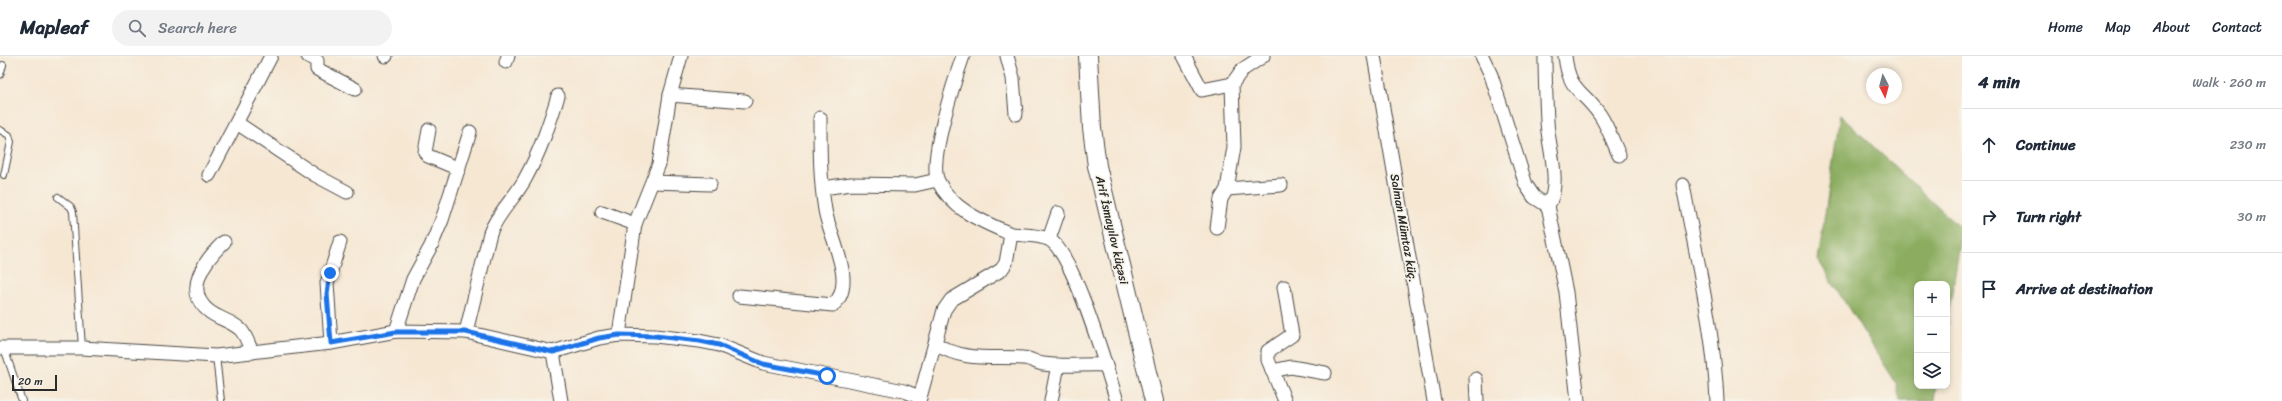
<!DOCTYPE html>
<html lang="en">
<head>
<meta charset="utf-8">
<style>
  body { margin:0; font-family:Sriracha,sans-serif; background:#f2f2f3; color:#1f2937 }
  .controls { position:absolute; right:12px; bottom:12px; display:grid; overflow:hidden; border-radius:8px; box-shadow:0 2px 6px #0003 }
  .controls button { width:36px; height:36px; display:grid; place-items:center; padding:0; border:0; border-bottom:1px solid #e0e1e3; background:#fff; color:#1f2937; font:20px sans-serif }
  .compass { position:absolute; left:1866px; top:12px; width:36px; height:36px; border-radius:50%; background:#fff; box-shadow:0 2px 6px #0003; rotate:174deg }
  .scale { position:absolute; left:12px; bottom:10px; width:45px; box-sizing:border-box; padding-left:4px; border:2px solid #2b2b2b; border-top:0; font-size:11px; line-height:14px; white-space:nowrap; color:#2b2b2b; -webkit-text-stroke:3px #f7f3e8; paint-order:stroke }
  .stop { position:absolute; width:12px; height:12px; margin:-9px; border:3px solid #1a73e8; border-radius:50%; background:#fff }
  .stop.end { background:#1a73e8; border-color:#fff; box-shadow:0 1px 4px #0008 }
  .list { margin:0; padding:0; list-style:none }
  h2 { display:flex; justify-content:space-between; align-items:center; height:52px; margin:0; padding:0 16px; font-size:17px }
  h2 small { font-size:13px; font-weight:400; color:#747a83 }
  .list li { display:grid; grid-template-columns:26px 1fr auto; gap:12px; align-items:center; box-sizing:border-box; height:72px; padding:0 16px; border-top:1px solid #e0e1e3 }
  .list b { display:block; font-size:15px; white-space:nowrap }
  .list em { font-size:13px; font-style:normal; color:#747a83 }
  .icon { flex:none; width:22px; height:22px; fill:none; stroke:currentColor; stroke-width:2; stroke-linecap:round; stroke-linejoin:round }
  .map { position:relative; flex:none; width:1962px; height:345px; overflow:hidden }
  header { display:flex; align-items:center; gap:24px; box-sizing:border-box; height:56px; padding:0 20px; background:#fff; border-bottom:1px solid #e0e1e3 }
  header strong { font-size:19px }
  nav { display:flex; gap:22px; margin-inline-start:auto; font-size:14px }
  .search { width:280px; height:36px; background:#f2f2f3; display:flex; align-items:center; gap:10px; box-sizing:border-box; padding:0 14px; border-radius:22px; color:#747a83; font-size:15px }
  main { display:flex }
  aside { flex:1; background:#fff }
  .map>svg:first-child { display:block }
  .forest { fill:#8cad61; stroke:#5c6c46 }
  .lines { fill:none; stroke-linecap:round; stroke-linejoin:round }
  .lane-casing { stroke:#494744; stroke-width:8 }
  .street-casing { stroke:#494744; stroke-width:15 }
  .secondary-casing { stroke:#494744; stroke-width:20 }
  .lane { stroke:#fff; stroke-width:6 }
  .street { stroke:#fff; stroke-width:13 }
  .secondary { stroke:#fff; stroke-width:18 }
  .route { stroke:#1a73e8; stroke-width:5 }
  .labels { text-anchor:middle; dominant-baseline:central; stroke-width:3.5; stroke-linejoin:round; paint-order:stroke }
  .street-label { font-size:12px; fill:#2b2b2b; stroke:#f7f3e8 }
</style>
</head>
<body>
<header>
<strong>Mapleaf</strong>
<div class="search"><svg class="icon" aria-label="search" viewBox="0 0 24 24"><circle cx="10" cy="10" r="6"/><path d="M15 15l6 6"/></svg>Search here</div>
<nav><a>Home</a><a>Map</a><a>About</a><a>Contact</a></nav>
</header>
<main>
<div class="map">
<svg width="1962" height="345" viewBox="0 0 1962 345">
  <rect width="100%" height="100%" fill="#f7f3e8"/>
  <filter id="ink" filterUnits="userSpaceOnUse"><feTurbulence type="fractalNoise" baseFrequency=".025" numOctaves="2"/><feDisplacementMap in="SourceGraphic" scale="8" xChannelSelector="R" yChannelSelector="G"/><feConvolveMatrix kernelMatrix="1 2 1 2 8 2 1 2 1" color-interpolation-filters="sRGB"/></filter>
  <filter id="wash" filterUnits="userSpaceOnUse"><feTurbulence type="fractalNoise" baseFrequency=".012" numOctaves="4" result="noise"/><feDisplacementMap in="SourceGraphic" scale="16" xChannelSelector="R" yChannelSelector="G"/><feGaussianBlur stdDeviation="0.9" result="paint"/><feColorMatrix in="noise" values="0 0 0 0 0 0 0 0 0 0 0 0 0 0 0 0 0 1.4 0 .05"/><feComposite in="paint" operator="in"/></filter>
  <g filter="url(#wash)">
    <rect width="100%" height="100%" fill="#f6e7d3"/>
    <polygon class="forest" points="1840,59 1962,174 1947,269 1947,228 1917,228 1917,330 1936,330 1934,345 1900,345 1896,327 1818,204"/>
  </g>
  <g filter="url(#ink)">
    <g class="lines">
      <defs>
        <g id="lane">
          <polyline points="0,19 3,9"/>
          <polyline points="0,74 9,79 11,86 4,119"/>
          <polyline points="58,141 71,151 73,156 82,292"/>
          <polyline points="4,292 22,345"/>
          <polyline points="216,300 221,345"/>
        </g>
        <g id="street">
          <polyline points="308,0 317,5 317,13 355,33"/>
          <polyline points="385,0 386,0"/>
          <polyline points="1007,0 1013,22 1016,58"/>
          <polyline points="1184,0 1202,34 1232,28"/>
          <polyline points="1374,0 1434,345"/>
          <polyline points="1482,0 1491,19 1526,129 1534,141 1548,150"/>
          <path d="M1545,0C1545,22 1546,43 1547,65C1548,92 1562,126 1548,150L1566,236L1578,345"/>
          <path d="M1565,0C1569,36 1582,33 1600,59C1608,71 1613,86 1619,99"/>
          <polyline points="506,6 508,0"/>
          <polyline points="670,39 745,45"/>
          <polyline points="237,67 315,119 347,136"/>
          <polyline points="429,74 425,96 428,100 459,113"/>
          <polyline points="209,119 271,0"/>
          <polyline points="653,126 710,128"/>
          <path d="M1683,129C1696,200 1714,273 1717,345"/>
          <polyline points="823,132 851,128 915,129 937,124"/>
          <polyline points="1227,133 1281,129"/>
          <polyline points="602,156 635,168"/>
          <polyline points="1217,172 1221,143 1227,133 1234,91 1232,28 1242,14 1263,0"/>
          <path d="M1011,178C1022,179 1041,179 1050,184C1074,199 1107,314 1117,345"/>
          <polyline points="1049,183 1058,157"/>
          <path d="M224,186C206,203 181,235 210,256C219,263 232,265 241,274C246,280 249,289 252,296"/>
          <polyline points="1284,231 1292,279 1268,295 1268,304 1285,345"/>
          <path d="M739,240L833,249C858,228 829,180 825,154C820,124 820,92 820,62"/>
          <polyline points="396,275 413,223 431,190 442,164 470,76"/>
          <path d="M466,276L490,177C498,156 515,142 525,123C540,96 549,69 558,40"/>
          <polyline points="619,279 635,168 659,108 670,39 681,0"/>
          <polyline points="331,287 327,227 340,186"/>
          <path d="M936,288C964,306 991,300 1023,302C1030,302 1036,307 1043,308C1064,311 1085,308 1105,309"/>
          <polyline points="0,292 82,292 216,300 331,287 396,275 466,276 553,296 599,282 619,279 655,280 699,285 719,289 763,307 904,335 920,341"/>
          <polyline points="553,296 561,345"/>
          <polyline points="1272,315 1291,311 1325,317"/>
          <polyline points="1476,323 1477,345"/>
          <path d="M919,345L944,254L951,244L1001,214L1006,207L1011,178C983,166 952,154 938,125C928,105 955,23 963,0"/>
          <polyline points="1051,345 1058,309"/>
        </g>
        <polyline id="secondary" points="1088,0 1092,72 1097,110 1154,345"/>
      </defs>
      <use href="#lane" class="lane-casing"/>
      <use href="#street" class="street-casing"/>
      <use href="#secondary" class="secondary-casing"/>
      <use href="#lane" class="lane"/>
      <use href="#street" class="street"/>
      <use href="#secondary" class="secondary"/>
    </g>
  </g>
  <g class="lines" filter="url(#ink)">
    <polyline class="route" points="330,217 327,238 331,287 396,276 466,276 553,296 599,282 619,279 655,280 700,285 719,289 763,308 827,320"/>
  </g>
  <g class="labels">
    <g class="street-label">
      <text transform="translate(1404 172) rotate(80)">Salman Mümtaz küç.</text>
      <text transform="translate(1112 174) rotate(77)">Arif İsmayılov küçəsi</text>
    </g>
  </g>
</svg>
<div class="controls">
<button>+</button>
<button>−</button>
<button><svg class="icon" aria-label="layers" viewBox="0 0 24 24"><path d="M12 4l9 5-9 5-9-5zM3 14l9 5 9-5"/></svg></button>
</div>
<svg class="compass" viewBox="-18 -18 36 36"><path d="M0-13l5 13h-10z" fill="#e53935"/><path d="M0 13l5-13h-10z" fill="#747a83"/></svg>
<div class="scale">20 m</div>
<div class="stop" style="left:827px;top:320px"></div>
<div class="stop end" style="left:330px;top:217px"></div>
</div>
<aside>
<h2>4 min<small>Walk · 260 m</small></h2>
<ul class="list">
<li><svg class="icon" aria-label="ahead" viewBox="0 0 24 24"><path d="M12 20V5M6 11l6-6 6 6"/></svg><div><b>Continue</b></div><em>230 m</em></li>
<li><svg class="icon" aria-label="right" viewBox="0 0 24 24"><path d="M7 20v-9h11M14 6l5 5-5 5"/></svg><div><b>Turn right</b></div><em>30 m</em></li>
<li><svg class="icon" aria-label="arrive" viewBox="0 0 24 24"><path d="M6 21V4h12l-3 4 3 4H6"/></svg><div><b>Arrive at destination</b></div></li>
</ul>
</aside>
</main>
</body>
</html>
